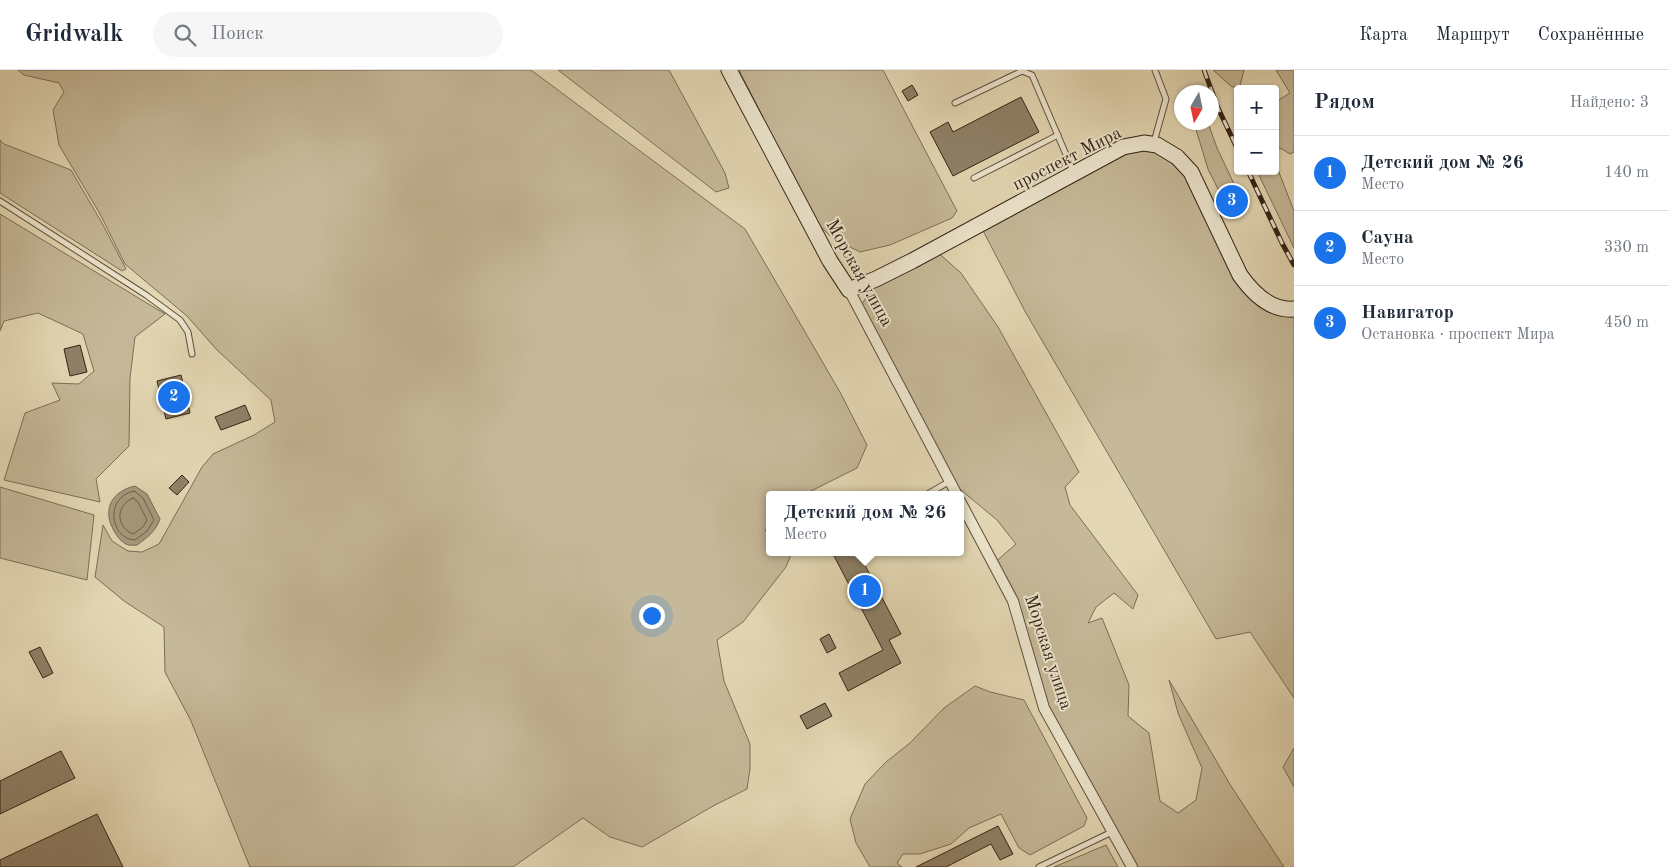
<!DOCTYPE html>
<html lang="ru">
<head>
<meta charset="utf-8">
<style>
  body { margin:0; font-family:"Old Standard TT",serif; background:#f6f6f7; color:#1f2937 }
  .controls { position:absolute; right:15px; top:15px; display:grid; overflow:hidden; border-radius:5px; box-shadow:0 1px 4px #0004 }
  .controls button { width:45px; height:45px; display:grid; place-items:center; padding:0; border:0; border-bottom:1px solid #e0e1e3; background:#fff; color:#1f2937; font:25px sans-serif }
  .compass { position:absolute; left:1174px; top:15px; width:45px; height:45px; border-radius:50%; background:#fff; box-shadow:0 1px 4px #0004; rotate:189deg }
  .you { position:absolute; left:651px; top:545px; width:18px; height:18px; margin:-12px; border:4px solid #fff; border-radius:50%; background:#1a73e8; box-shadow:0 0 0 8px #1a73e833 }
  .badge { display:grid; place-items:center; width:32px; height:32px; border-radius:50%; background:#1a73e8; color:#fff; font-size:16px; font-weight:700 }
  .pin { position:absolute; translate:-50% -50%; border:2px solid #fff; box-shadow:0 1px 5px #0006 }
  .popup { position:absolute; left:766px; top:421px; width:198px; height:65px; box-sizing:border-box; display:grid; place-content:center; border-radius:5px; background:#fff; filter:drop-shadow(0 1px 4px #0005); font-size:16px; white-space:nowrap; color:#747a83 }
  .popup b { font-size:19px; color:#1f2937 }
  .popup::after { content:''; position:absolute; left:50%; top:100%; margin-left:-10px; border:10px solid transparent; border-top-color:#fff }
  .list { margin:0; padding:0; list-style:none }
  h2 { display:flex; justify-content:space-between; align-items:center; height:65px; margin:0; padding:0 20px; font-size:21px }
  h2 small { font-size:16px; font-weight:400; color:#747a83 }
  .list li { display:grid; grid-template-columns:32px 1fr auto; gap:15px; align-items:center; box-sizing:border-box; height:75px; padding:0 20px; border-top:1px solid #e0e1e3 }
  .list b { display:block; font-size:19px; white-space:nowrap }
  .list p { margin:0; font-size:16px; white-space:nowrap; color:#747a83 }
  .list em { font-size:16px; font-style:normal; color:#747a83 }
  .icon { flex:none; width:28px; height:28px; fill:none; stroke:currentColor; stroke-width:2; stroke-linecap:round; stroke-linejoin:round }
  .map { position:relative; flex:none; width:1294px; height:797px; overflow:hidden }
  header { display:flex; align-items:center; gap:30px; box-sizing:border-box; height:70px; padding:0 25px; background:#fff; border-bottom:1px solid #e0e1e3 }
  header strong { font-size:24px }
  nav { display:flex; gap:28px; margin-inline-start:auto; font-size:18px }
  .search { width:350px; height:45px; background:#f6f6f7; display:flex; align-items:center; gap:12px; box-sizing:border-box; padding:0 18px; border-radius:28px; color:#747a83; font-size:19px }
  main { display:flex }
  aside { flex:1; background:#fff }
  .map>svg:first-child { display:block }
  .green { fill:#c6b999; stroke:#7c6e58 }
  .water { fill:#a89a7e; stroke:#796a54 }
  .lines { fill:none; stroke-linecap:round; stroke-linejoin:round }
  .shore { stroke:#6e5e4a; stroke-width:1 }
  .building { fill:#8f8168; stroke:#332316 }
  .lane-casing { stroke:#5f503e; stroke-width:7 }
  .street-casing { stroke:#5f503e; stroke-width:12 }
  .secondary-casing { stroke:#332316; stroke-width:17 }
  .lane { stroke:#ede6ce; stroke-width:5 }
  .street { stroke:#ede6ce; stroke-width:10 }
  .secondary { stroke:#ede6ce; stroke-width:15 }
  .rail-casing { stroke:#332316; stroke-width:5 }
  .rail { stroke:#ede6ce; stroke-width:3; stroke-dasharray:9; stroke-linecap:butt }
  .labels { text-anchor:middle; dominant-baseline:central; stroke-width:4; stroke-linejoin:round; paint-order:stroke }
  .street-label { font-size:18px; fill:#332316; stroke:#ede6ce }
</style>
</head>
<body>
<header>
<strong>Gridwalk</strong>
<div class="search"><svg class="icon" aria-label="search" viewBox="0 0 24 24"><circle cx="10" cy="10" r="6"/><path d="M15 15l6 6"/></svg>Поиск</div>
<nav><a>Карта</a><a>Маршрут</a><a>Сохранённые</a></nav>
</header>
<main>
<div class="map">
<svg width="1294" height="797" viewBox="0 0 1294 797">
  <rect width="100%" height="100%" fill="#e4d8b4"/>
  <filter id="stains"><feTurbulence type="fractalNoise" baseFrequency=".004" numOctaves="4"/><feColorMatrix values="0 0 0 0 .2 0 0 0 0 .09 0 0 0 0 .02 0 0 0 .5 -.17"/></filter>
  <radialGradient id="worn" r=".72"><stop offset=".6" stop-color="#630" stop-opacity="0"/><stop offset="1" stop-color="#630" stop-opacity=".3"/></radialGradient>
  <g class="green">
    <polygon points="18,0 531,0 745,159 840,322 867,375 857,398 803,425 770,425 770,450 765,461 770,463 770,482 792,482 786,497 743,552 717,570 724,611 750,674 750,699 747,719 715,735 642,777 610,767 583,748 513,797 250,797 191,651 165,602 164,557 124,531 95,507 103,455 112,471 128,481 142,482 159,474 202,397 213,384 254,365 275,352 271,330 217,280 187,246 125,194 100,144 59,75 53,40 64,22 59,13 24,5"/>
    <polygon points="558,0 669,0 725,103 729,118 716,122"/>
    <polygon points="739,0 883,0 957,141 952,148 890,175 860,182 834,169 816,153"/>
    <polygon points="1213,0 1244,0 1240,16 1232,17"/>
    <polygon points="1276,0 1294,0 1294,82 1290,84 1282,79 1275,78 1275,46 1278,45 1277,31 1290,23"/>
    <polygon points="1194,53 1208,53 1217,78 1235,116 1221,125 1208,99"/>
    <polygon points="0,70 4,74 71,100 102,153 126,199 122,201 0,123"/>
    <polygon points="1144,73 1177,87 1240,205 1294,244 1294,628 1250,562 1216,569 1026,243 980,155"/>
    <polygon points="1275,92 1294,141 1294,178 1257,101 1275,101"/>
    <polygon points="0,144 165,244 135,267 130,308 129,376 96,409 100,432 4,410 25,343 60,330 52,313 79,314 94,301 83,264 38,243 4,251 0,261"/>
    <polygon points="934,179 961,203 998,257 1079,402 1065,417 1070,435 1138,525 1133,539 1114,523 1096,537 1088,553 1102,548 1129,615 1128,646 1149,663 1160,731 1178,743 1196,730 1202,698 1178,643 1169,610 1231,716 1284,797 1132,797 1044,638 1013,531 993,494 1016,474 997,450 950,411 859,240 876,209"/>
    <polygon points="0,417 94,445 87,510 0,488"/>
    <polygon points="975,616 990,622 1024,630 1087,748 1084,756 1030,785 1019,778 1001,744 969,758 951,774 920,784 903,784 897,793 902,797 870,797 856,773 850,749 865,714 886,692 910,673 944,638"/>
    <polygon points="1294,678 1294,717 1283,697"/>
    <polygon points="1106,775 1118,797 1054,797"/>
  </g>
  <path class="water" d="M135,416L147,424L160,449C156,461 147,468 137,475C134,475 129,476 126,474C120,471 116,465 113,459C102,438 113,421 135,416Z"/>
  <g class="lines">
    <g class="shore">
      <path d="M134,421L143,428L154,450L147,461L135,470C110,469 104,427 134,421Z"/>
      <path d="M133,428L138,432L147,450L143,457L133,464C116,457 115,436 133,428Z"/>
    </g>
  </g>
  <g class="building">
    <polygon points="912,15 918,25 908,31 902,21"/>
    <polygon points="1021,27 1039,62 953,106 930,62 948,52 953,62"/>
    <polygon points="80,275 87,302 70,306 64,279"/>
    <polygon points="181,305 190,343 166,349 157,311"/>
    <polygon points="245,335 251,349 221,360 215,347"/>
    <polygon points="182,405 189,412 177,425 169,418"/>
    <polygon points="832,482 858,482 901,564 889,570 901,593 848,621 839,603 883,580"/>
    <polygon points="829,564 836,578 827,583 820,569"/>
    <polygon points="40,577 53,603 43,608 29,582"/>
    <polygon points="825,633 832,646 807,659 800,646"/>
    <polygon points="61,681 75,708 0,744 0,711"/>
    <polygon points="97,744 123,797 0,797 0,790"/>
    <polygon points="998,756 1013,784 1000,790 991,774 946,797 916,797"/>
  </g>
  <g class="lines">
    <defs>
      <g id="lane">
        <polyline points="955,33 1022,1 1032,5 1073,101"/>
        <polyline points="1154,72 1166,29 1155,0"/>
        <polyline points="974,108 1058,65"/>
        <polyline points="0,131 146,225 180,250 188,262 192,284"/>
        <polyline points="926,425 950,411"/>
        <polyline points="1039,797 1112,762"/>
      </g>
      <g id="street">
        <polyline points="849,220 957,425"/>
        <polyline points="960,431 1013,531 1044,638 1132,797"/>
      </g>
      <path id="secondary" d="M729,0L830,191L849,220L876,209L912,191L1123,77L1144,73L1157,75L1177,87L1191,102L1240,205C1252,222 1271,241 1294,239"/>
    </defs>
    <use href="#lane" class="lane-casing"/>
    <use href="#street" class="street-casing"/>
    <use href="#secondary" class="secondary-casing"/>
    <use href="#lane" class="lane"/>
    <use href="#street" class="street"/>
    <use href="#secondary" class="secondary"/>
    <defs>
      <g id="rail">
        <polyline points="1204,0 1218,38 1238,80"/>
        <polyline points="1248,101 1282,173 1294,195"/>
      </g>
    </defs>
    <use href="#rail" class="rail-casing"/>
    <use href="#rail" class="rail"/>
  </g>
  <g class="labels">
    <g class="street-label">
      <text transform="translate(1067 89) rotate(-27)">проспект Мира</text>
      <text transform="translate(859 203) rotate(61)">Морская улица</text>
      <text transform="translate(1048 582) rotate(72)">Морская улица</text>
    </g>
  </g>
  <rect width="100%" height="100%" filter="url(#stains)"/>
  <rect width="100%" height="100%" fill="url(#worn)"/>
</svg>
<div class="controls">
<button>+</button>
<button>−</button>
</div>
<svg class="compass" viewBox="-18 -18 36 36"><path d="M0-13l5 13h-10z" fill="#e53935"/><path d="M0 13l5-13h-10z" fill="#747a83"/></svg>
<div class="you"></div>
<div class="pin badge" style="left:865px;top:521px">1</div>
<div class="popup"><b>Детский дом № 26</b>Место</div>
<div class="pin badge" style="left:174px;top:327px">2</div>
<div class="pin badge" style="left:1232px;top:131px">3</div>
</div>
<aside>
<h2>Рядом<small>Найдено: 3</small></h2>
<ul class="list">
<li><span class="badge">1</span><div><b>Детский дом № 26</b><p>Место</p></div><em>140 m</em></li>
<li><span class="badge">2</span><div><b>Сауна</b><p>Место</p></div><em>330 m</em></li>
<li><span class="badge">3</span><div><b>Навигатор</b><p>Остановка · проспект Мира</p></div><em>450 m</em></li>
</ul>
</aside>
</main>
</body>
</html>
